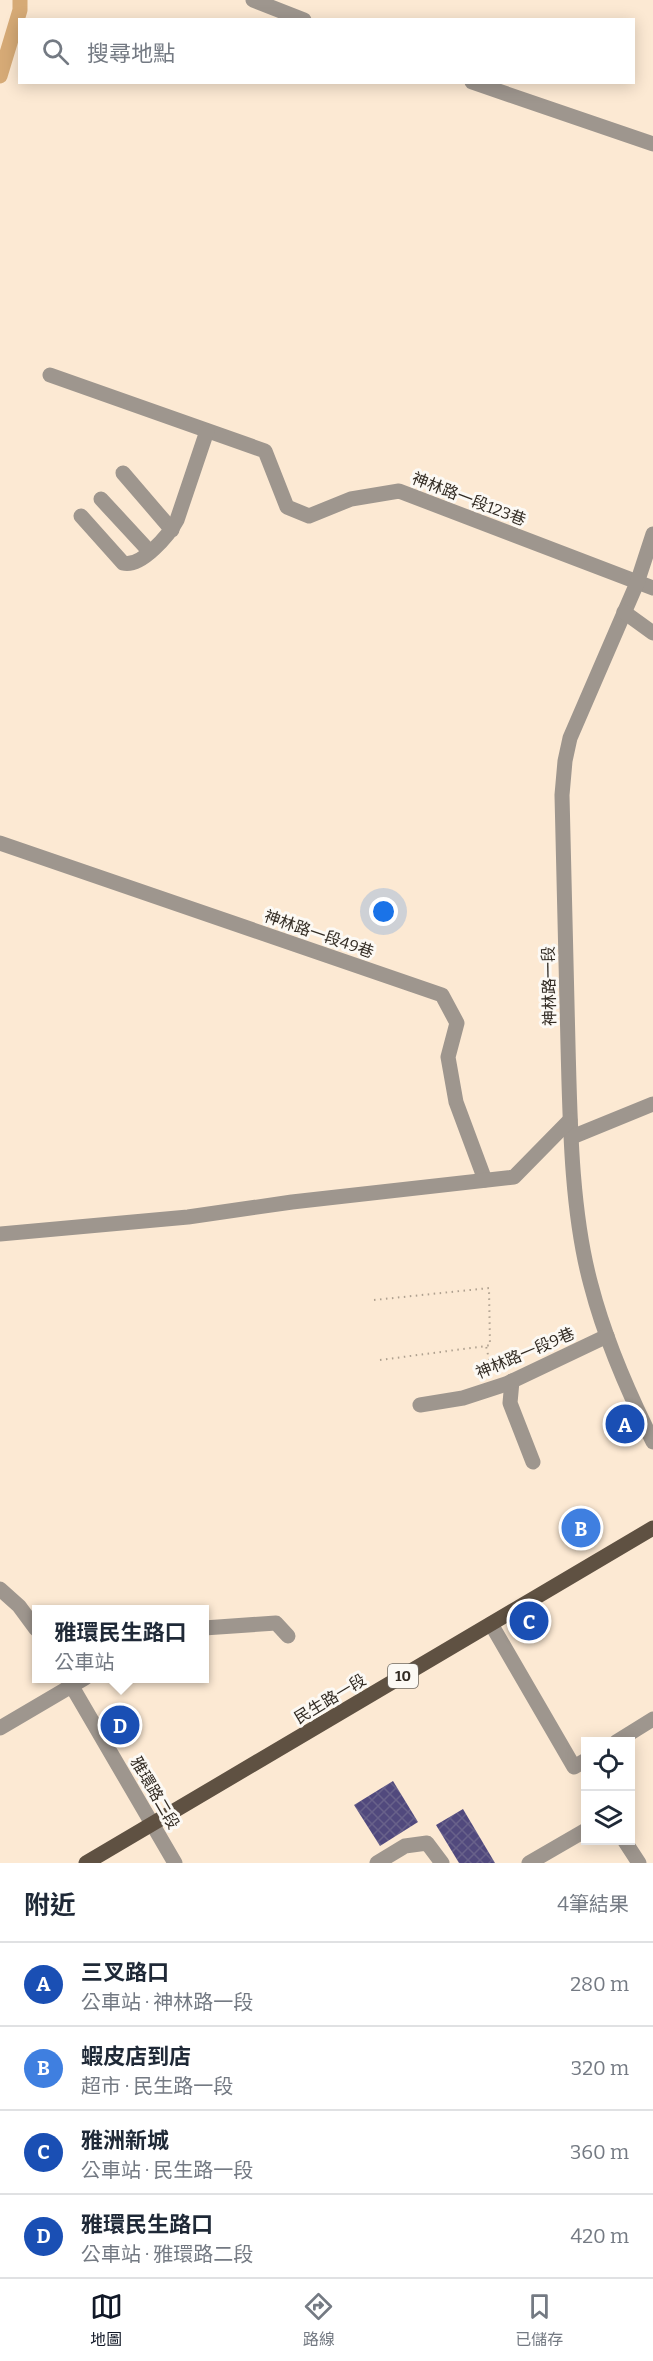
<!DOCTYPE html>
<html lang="zh-TW">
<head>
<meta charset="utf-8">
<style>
  body { margin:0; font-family:Bitter,"Noto Sans TC",serif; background:#f6f6f7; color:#1f2937 }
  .controls { position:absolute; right:18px; bottom:18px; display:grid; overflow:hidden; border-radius:0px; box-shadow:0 3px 15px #0003 }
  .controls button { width:54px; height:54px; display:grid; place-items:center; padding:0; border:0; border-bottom:2px solid #e0e1e3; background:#fff; color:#1f2937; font:30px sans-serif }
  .you { position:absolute; left:384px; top:912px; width:21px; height:21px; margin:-15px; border:4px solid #fff; border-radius:50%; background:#1a73e8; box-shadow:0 0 0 9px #1a73e833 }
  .badge { display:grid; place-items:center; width:39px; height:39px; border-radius:50%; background:#111827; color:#fff; font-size:20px; font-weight:700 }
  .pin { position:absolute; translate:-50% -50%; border:3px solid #fff; box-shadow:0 2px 6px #0006 }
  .popup { position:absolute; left:32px; top:1605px; width:177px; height:78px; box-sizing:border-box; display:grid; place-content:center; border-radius:0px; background:#fff; filter:drop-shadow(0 2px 4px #0005); font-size:20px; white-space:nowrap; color:#747a83 }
  .popup b { font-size:22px; color:#1f2937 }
  .popup::after { content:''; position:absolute; left:50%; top:100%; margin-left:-12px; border:12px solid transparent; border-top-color:#fff }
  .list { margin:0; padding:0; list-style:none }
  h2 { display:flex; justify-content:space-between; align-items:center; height:78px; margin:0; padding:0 24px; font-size:26px }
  h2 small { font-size:20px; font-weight:400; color:#747a83 }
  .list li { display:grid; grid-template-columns:39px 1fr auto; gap:18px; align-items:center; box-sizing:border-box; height:84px; padding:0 24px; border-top:2px solid #e0e1e3 }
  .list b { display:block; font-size:22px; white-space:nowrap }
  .list p { margin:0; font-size:20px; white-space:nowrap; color:#747a83 }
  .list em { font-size:20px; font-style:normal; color:#747a83 }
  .icon { flex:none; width:33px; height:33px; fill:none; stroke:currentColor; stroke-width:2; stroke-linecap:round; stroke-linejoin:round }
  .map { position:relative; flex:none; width:653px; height:1863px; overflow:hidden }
  .search { position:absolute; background:#fff; box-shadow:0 3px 15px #0003; left:18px; right:18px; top:18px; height:66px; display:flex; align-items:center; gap:15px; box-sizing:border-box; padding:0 21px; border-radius:0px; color:#747a83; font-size:22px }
  .sheet { height:414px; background:#fff }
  nav { display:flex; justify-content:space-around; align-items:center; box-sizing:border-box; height:84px; border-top:2px solid #e0e1e3; background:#fff; font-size:16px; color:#747a83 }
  nav a { display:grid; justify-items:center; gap:3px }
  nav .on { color:#111827 }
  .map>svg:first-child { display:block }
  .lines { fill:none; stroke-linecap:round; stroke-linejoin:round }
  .canal { stroke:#d6aa76; stroke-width:15 }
  .building { fill:url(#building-cross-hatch) }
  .path { stroke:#aea08f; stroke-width:2; stroke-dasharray:1.5 4.5; stroke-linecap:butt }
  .minor { stroke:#9e968e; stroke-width:15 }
  .major { stroke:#5f5142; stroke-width:15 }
  .labels { text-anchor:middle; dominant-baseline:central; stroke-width:6; stroke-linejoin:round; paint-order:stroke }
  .shield { fill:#fcf9f4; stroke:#6f6962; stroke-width:1.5 }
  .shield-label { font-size:15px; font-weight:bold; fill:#322b23 }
  .street-label { font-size:16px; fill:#322b23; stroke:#fcf9f4 }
</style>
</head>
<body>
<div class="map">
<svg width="653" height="1863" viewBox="0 0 653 1863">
  <defs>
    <pattern id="building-cross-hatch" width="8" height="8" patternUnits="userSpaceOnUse" patternTransform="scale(1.5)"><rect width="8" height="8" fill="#51497d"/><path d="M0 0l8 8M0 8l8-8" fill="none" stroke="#68618a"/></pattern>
  </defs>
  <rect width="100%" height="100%" fill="#fce9d3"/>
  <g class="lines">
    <polyline class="canal" points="0,76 20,10 20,0"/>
  </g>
  <g class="building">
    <polygon points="393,1781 418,1822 380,1846 354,1805"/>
    <polygon points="463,1809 495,1863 459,1863 436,1825"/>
  </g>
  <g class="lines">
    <g class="path">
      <polyline points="374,1300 489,1288 490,1345 486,1346"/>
      <polyline points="380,1360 486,1346 492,1372"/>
    </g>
    <g class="minor">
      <polyline points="253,0 304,20"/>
      <polyline points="472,82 653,144"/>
      <polyline points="50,375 265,451 287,507 309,516 351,499 399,491 653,588"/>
      <polyline points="123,473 172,530"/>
      <polyline points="101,499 150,552"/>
      <path d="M81,516L123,563C141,568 169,535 177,520L207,431"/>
      <path d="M653,534L637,583L570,738L565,761L562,795C564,878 566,962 568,1045C570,1121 571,1212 591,1285C605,1339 628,1392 653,1442"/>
      <polyline points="624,612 653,633"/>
      <polyline points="0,843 442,995 457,1023 448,1057 456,1102 485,1180"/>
      <polyline points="572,1137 653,1104"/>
      <polyline points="0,1234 188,1217 292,1202 514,1177 570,1120"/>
      <polyline points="512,1381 510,1403 533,1462"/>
      <polyline points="420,1405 463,1398 506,1384 607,1336"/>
      <polyline points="0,1589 19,1606 36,1629"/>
      <polyline points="491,1624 574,1767 586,1760"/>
      <polyline points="204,1628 276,1623 288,1636"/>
      <polyline points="67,1678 175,1863"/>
      <polyline points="0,1728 85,1678"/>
      <polyline points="616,1742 653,1719"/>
      <polyline points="624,1840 639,1863"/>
      <polyline points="377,1863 405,1846 427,1843 442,1863"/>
      <polyline points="529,1863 586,1830"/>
    </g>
    <polyline class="major" points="86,1863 653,1528"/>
  </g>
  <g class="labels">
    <rect class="shield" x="388" y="1664" width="30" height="24" rx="4.5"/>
    <g class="shield-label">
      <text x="403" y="1676">10</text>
    </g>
    <g class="street-label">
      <text transform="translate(469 499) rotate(21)">神林路一段123巷</text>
      <text transform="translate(319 934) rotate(19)">神林路一段49巷</text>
      <text transform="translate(549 986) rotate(-91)">神林路一段</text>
      <text transform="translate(525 1353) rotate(-23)">神林路一段9巷</text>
      <text transform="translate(330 1699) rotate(-31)">民生路一段</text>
      <text transform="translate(155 1793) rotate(60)">雅環路二段</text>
    </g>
  </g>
</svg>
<div class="controls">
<button><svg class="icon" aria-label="locate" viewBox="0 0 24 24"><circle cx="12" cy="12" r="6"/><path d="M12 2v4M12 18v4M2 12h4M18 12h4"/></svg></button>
<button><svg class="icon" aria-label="layers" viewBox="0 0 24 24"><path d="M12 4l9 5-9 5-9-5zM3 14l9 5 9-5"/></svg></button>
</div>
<div class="you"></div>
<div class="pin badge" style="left:625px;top:1424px;background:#1a4fb4">A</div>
<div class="pin badge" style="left:581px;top:1528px;background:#3f7fe0">B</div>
<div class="pin badge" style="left:529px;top:1621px;background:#1a4fb4">C</div>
<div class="pin badge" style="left:120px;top:1725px;background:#1a4fb4">D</div>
<div class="popup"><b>雅環民生路口</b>公車站</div>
<div class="search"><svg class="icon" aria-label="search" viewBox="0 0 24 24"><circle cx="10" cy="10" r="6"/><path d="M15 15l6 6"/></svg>搜尋地點</div>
</div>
<section class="sheet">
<h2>附近<small>4筆結果</small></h2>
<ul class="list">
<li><span class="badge" style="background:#1a4fb4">A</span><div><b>三叉路口</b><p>公車站 · 神林路一段</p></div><em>280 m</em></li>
<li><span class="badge" style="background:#3f7fe0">B</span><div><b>蝦皮店到店</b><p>超市 · 民生路一段</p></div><em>320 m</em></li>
<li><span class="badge" style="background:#1a4fb4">C</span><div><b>雅洲新城</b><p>公車站 · 民生路一段</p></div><em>360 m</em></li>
<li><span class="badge" style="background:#1a4fb4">D</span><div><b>雅環民生路口</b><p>公車站 · 雅環路二段</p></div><em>420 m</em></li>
</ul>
</section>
<nav>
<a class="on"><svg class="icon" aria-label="map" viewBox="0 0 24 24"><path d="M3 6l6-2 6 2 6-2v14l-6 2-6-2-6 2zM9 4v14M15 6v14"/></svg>地圖</a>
<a><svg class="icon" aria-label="directions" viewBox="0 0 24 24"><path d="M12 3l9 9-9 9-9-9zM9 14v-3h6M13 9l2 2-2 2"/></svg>路線</a>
<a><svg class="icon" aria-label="saved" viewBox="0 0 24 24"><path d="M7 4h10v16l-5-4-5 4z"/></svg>已儲存</a>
</nav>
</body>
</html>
